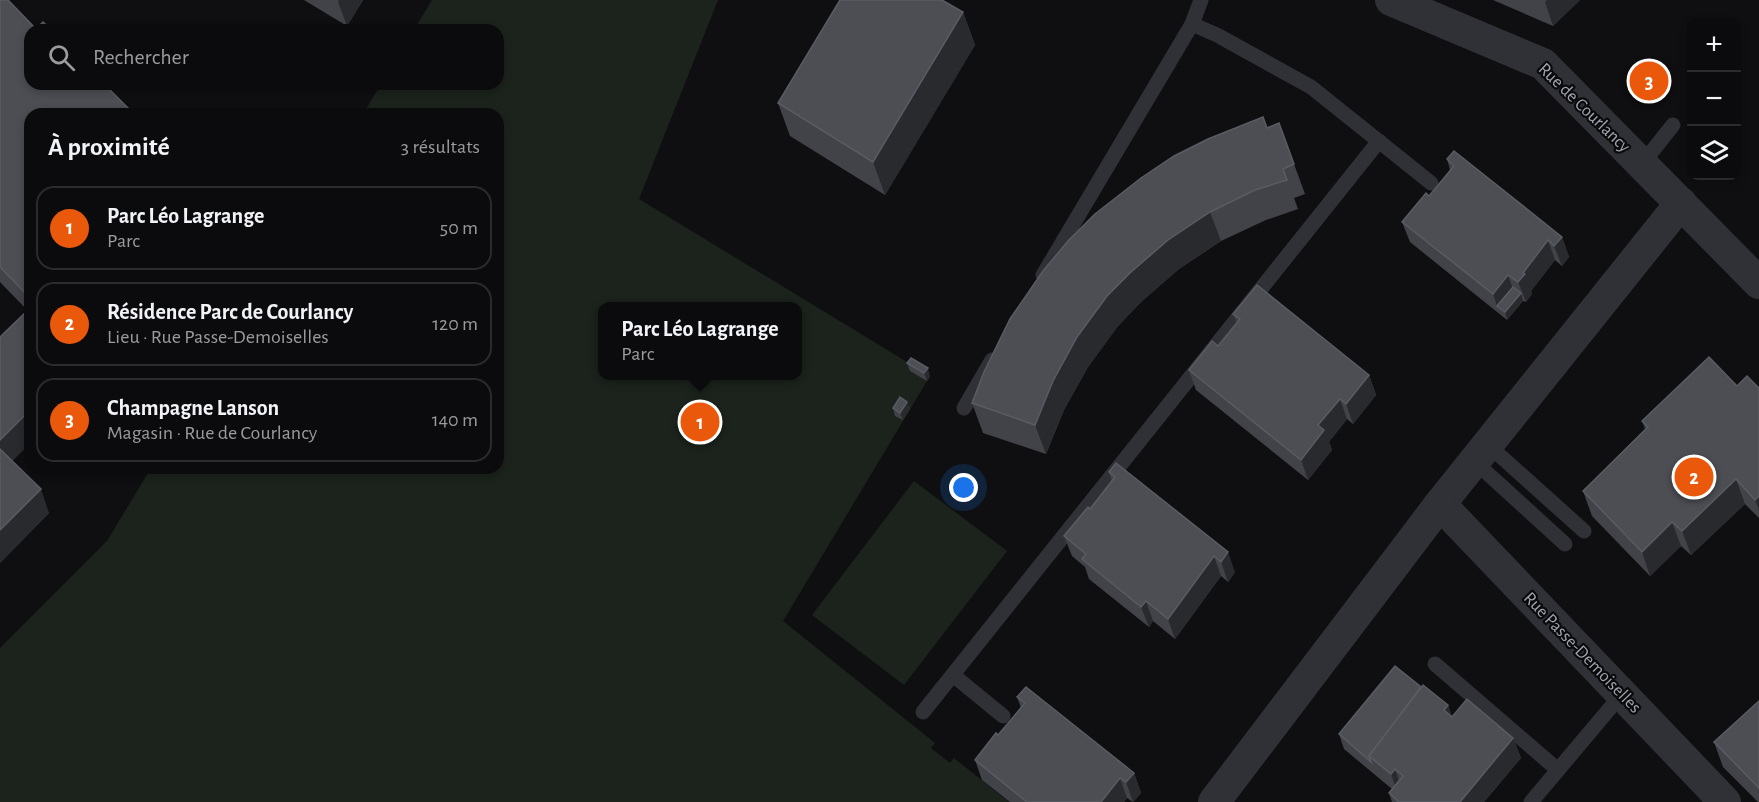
<!DOCTYPE html>
<html lang="fr">
<head>
<meta charset="utf-8">
<style>
  body { margin:0; font-family:"Alegreya Sans",sans-serif; background:#141416; color:#f1f3f6 }
  .controls { position:absolute; right:18px; top:18px; display:grid; overflow:hidden; border-radius:12px; box-shadow:0 3px 9px #0003 }
  .controls button { width:54px; height:54px; display:grid; place-items:center; padding:0; border:0; border-bottom:2px solid #2b2b2e; background:#0b0b0d; color:#f1f3f6; font:30px sans-serif }
  .you { position:absolute; left:964px; top:488px; width:21px; height:21px; margin:-15px; border:4px solid #fff; border-radius:50%; background:#1a73e8; box-shadow:0 0 0 9px #1a73e833 }
  .badge { display:grid; place-items:center; width:39px; height:39px; border-radius:50%; background:#ea580c; color:#fff; font-size:20px; font-weight:700 }
  .pin { position:absolute; translate:-50% -50%; border:3px solid #fff; box-shadow:0 2px 6px #0006 }
  .popup { position:absolute; left:598px; top:302px; width:204px; height:78px; box-sizing:border-box; display:grid; place-content:center; border-radius:12px; background:#0b0b0d; filter:drop-shadow(0 2px 4px #0005); font-size:20px; white-space:nowrap; color:#9a9b9d }
  .popup b { font-size:22px; color:#f1f3f6 }
  .popup::after { content:''; position:absolute; left:50%; top:100%; margin-left:-12px; border:12px solid transparent; border-top-color:#0b0b0d }
  .list { margin:0; padding:0; list-style:none }
  h2 { display:flex; justify-content:space-between; align-items:center; height:78px; margin:0; padding:0 24px; font-size:26px }
  h2 small { font-size:20px; font-weight:400; color:#9a9b9d }
  .list li { display:grid; grid-template-columns:39px 1fr auto; gap:18px; align-items:center; box-sizing:border-box; height:84px; margin:0 12px 12px; padding:0 12px; border:2px solid #2b2b2e; border-radius:18px }
  .list b { display:block; font-size:22px; white-space:nowrap }
  .list p { margin:0; font-size:20px; white-space:nowrap; color:#9a9b9d }
  .list em { font-size:20px; font-style:normal; color:#9a9b9d }
  .icon { flex:none; width:33px; height:33px; fill:none; stroke:currentColor; stroke-width:2; stroke-linecap:round; stroke-linejoin:round }
  .map { position:relative; flex:none; width:1759px; height:802px; overflow:hidden }
  .search { position:absolute; background:#0b0b0d; box-shadow:0 3px 9px #0003; left:24px; top:24px; width:480px; height:66px; display:flex; align-items:center; gap:15px; box-sizing:border-box; padding:0 21px; border-radius:18px; color:#9a9b9d; font-size:22px }
  .panel { position:absolute; background:#0b0b0d; box-shadow:0 3px 9px #0003; left:24px; top:108px; width:480px; height:366px; border-radius:18px }
  .map>svg:first-child { display:block }
  .green { fill:#1b231c; fill-rule:evenodd }
  .lines { fill:none; stroke-linecap:round; stroke-linejoin:round }
  .service { stroke:#303136; stroke-width:15 }
  .minor { stroke:#303136; stroke-width:32 }
  .wall { fill:#424349 }
  .shaded-wall { fill:#292a2e }
  .building { fill:#4c4e54; stroke:#595c63; stroke-width:1.5 }
  .labels { text-anchor:middle; dominant-baseline:central; stroke-width:4.5; stroke-linejoin:round; paint-order:stroke }
  .street-label { font-size:18px; fill:#9fa5b3; stroke:#0a0a0b }
</style>
</head>
<body>
<div class="map">
<svg width="1759" height="802" viewBox="0 0 1759 802">
  <rect width="100%" height="100%" fill="#0f0f11"/>
  <g class="green">
    <path d="M432,0H718L639,199L930,376L783,621L935,743L931,748L950,763L954,758L1009,802H0V648L107,541L151,468H498V114H363L381,84H498V30H414ZM602,306H798V376H602Z"/>
    <polygon points="914,481 1007,551 904,685 812,615"/>
  </g>
  <g class="lines">
    <g class="service">
      <polyline points="1192,24 1217,35 1311,87 1431,183"/>
      <polyline points="1642,164 1673,125"/>
      <polyline points="1043,275 1192,24 1201,0"/>
      <polyline points="964,408 992,360"/>
      <polyline points="1487,444 1584,531"/>
      <polyline points="1474,461 1565,544"/>
      <polyline points="1435,664 1558,770"/>
      <polyline points="953,675 1003,716"/>
      <polyline points="923,712 1379,141"/>
      <polyline points="1531,802 1622,694"/>
    </g>
    <g class="minor">
      <polyline points="1391,0 1543,64 1759,283"/>
      <polyline points="1681,203 1440,504 1725,802"/>
      <polyline points="1214,802 1440,504"/>
    </g>
  </g>
  <g class="wall">
    <polygon points="0,0 30,114 30,443 12,461 49,513 0,563 28,311 0,282"/>
    <polygon points="304,0 363,0 347,26"/>
    <polygon points="1493,0 1580,0 1553,26"/>
    <polygon points="963,12 975,45 885,195 790,136 778,103"/>
    <polygon points="1279,123 1305,194 1294,198 1298,209 1266,220 1221,241 1179,269 1141,302 1118,326 1088,367 1064,410 1046,454 983,433 972,403 1267,128"/>
    <polygon points="1447,159 1562,237 1569,257 1562,266 1555,260 1531,291 1532,294 1526,302 1523,301 1507,320 1410,242 1402,222 1429,196 1450,170"/>
    <polygon points="1233,314 1369,375 1376,395 1353,424 1347,419 1329,442 1332,450 1308,480 1196,390 1189,370 1218,346 1237,323"/>
    <polygon points="907,363 930,376 927,381 910,371"/>
    <polygon points="1737,386 1759,388 1759,518 1745,504 1691,555 1681,546 1650,576 1592,516 1583,491 1645,429 1642,421"/>
    <polygon points="907,402 910,409 903,420 895,416 893,408"/>
    <polygon points="1109,472 1235,572 1228,582 1221,576 1175,639 1153,621 1149,627 1089,579 1085,567 1072,556 1064,536 1090,509 1112,481"/>
    <polygon points="1421,687 1448,705 1452,717 1513,738 1521,758 1484,802 1392,802 1389,793 1392,789 1344,749 1339,734"/>
    <polygon points="1017,697 1134,773 1141,793 1133,802 1127,798 1124,802 1010,802 982,780 975,760 998,735 1021,708"/>
    <polygon points="1759,701 1759,802 1758,802 1723,767 1714,742"/>
  </g>
  <g class="shaded-wall">
    <polygon points="339,0 363,0 347,26 338,2"/>
    <polygon points="1547,0 1580,0 1553,26 1545,2"/>
    <polygon points="963,12 975,45 885,195 873,162"/>
    <polygon points="1210,212 1221,241 1179,269 1141,302 1118,326 1088,367 1064,410 1046,454 1035,425 1053,381 1077,337 1107,296 1131,272 1168,240"/>
    <polygon points="1562,237 1569,257 1562,266 1554,246"/>
    <polygon points="1548,240 1555,260 1531,291 1532,294 1526,302 1518,282 1523,273"/>
    <polygon points="1508,275 1515,295 1497,306 1493,294"/>
    <polygon points="1521,293 1523,301 1507,320 1505,312"/>
    <polygon points="928,368 930,376 927,381 924,373"/>
    <polygon points="1369,375 1376,395 1353,424 1346,404"/>
    <polygon points="1340,399 1347,419 1329,442 1332,450 1308,480 1301,460 1318,425"/>
    <polygon points="907,402 910,409 903,420 900,413"/>
    <polygon points="30,410 30,443 4,469 0,458 0,440"/>
    <polygon points="1736,479 1745,504 1691,555 1682,531"/>
    <polygon points="41,489 49,513 0,563 0,530"/>
    <polygon points="1759,496 1759,510 1755,500"/>
    <polygon points="1672,522 1681,546 1650,576 1642,552"/>
    <polygon points="1228,552 1235,572 1228,582 1221,562"/>
    <polygon points="1214,556 1221,576 1175,639 1168,619"/>
    <polygon points="1146,601 1153,621 1149,627 1141,607"/>
    <polygon points="1448,705 1455,725 1444,710"/>
    <polygon points="1513,738 1521,758 1484,802 1460,802"/>
    <polygon points="1395,769 1402,789 1398,794 1391,774"/>
    <polygon points="1134,773 1141,793 1133,802 1126,782"/>
    <polygon points="1120,778 1127,798 1124,802 1101,802"/>
  </g>
  <g class="building">
    <polygon points="0,0 8,0 36,29 43,22 51,30 30,30 30,84 104,84 134,114 30,114 30,298 0,267"/>
    <polygon points="840,0 942,0 963,12 873,162 778,103"/>
    <polygon points="1263,117 1267,128 1279,123 1294,164 1283,169 1287,180 1255,190 1210,212 1168,240 1131,272 1107,296 1077,337 1053,381 1035,425 972,403 984,372 1010,319 1043,271 1068,241 1095,214 1141,178 1174,156 1208,139"/>
    <polygon points="1454,151 1562,237 1554,246 1548,240 1523,273 1525,274 1518,282 1508,275 1493,294 1402,222 1426,193 1429,196 1454,166 1447,159"/>
    <polygon points="1257,285 1369,375 1346,404 1340,399 1318,425 1324,430 1301,460 1189,370 1212,341 1218,346 1240,319 1233,314"/>
    <polygon points="1513,287 1521,293 1505,312 1497,306"/>
    <polygon points="30,308 30,410 0,440 0,337"/>
    <polygon points="1709,357 1737,386 1747,376 1759,388 1759,496 1755,500 1736,479 1682,531 1672,522 1642,552 1583,491 1648,427 1642,421"/>
    <polygon points="911,358 928,368 924,373 907,363"/>
    <polygon points="900,397 907,402 900,413 893,408"/>
    <polygon points="0,449 41,489 0,530"/>
    <polygon points="1116,463 1228,552 1221,562 1214,556 1168,619 1146,601 1141,607 1082,559 1086,554 1064,536 1088,507 1090,509 1115,477 1109,472"/>
    <polygon points="1395,666 1421,687 1369,756 1371,762 1339,734"/>
    <polygon points="1423,685 1448,705 1444,710 1452,717 1467,699 1513,738 1460,802 1399,802 1389,793 1403,776 1395,769 1391,774 1369,756"/>
    <polygon points="1026,687 1134,773 1126,782 1120,778 1101,802 1027,802 975,760 996,733 998,735 1025,703 1017,697"/>
    <polygon points="1759,701 1759,788 1714,742"/>
  </g>
  <g class="labels">
    <g class="street-label">
      <text transform="translate(1584 108) rotate(44)">Rue de Courlancy</text>
      <text transform="translate(1582 653) rotate(46)">Rue Passe-Demoiselles</text>
    </g>
  </g>
</svg>
<div class="controls">
<button>+</button>
<button>−</button>
<button><svg class="icon" aria-label="layers" viewBox="0 0 24 24"><path d="M12 4l9 5-9 5-9-5zM3 14l9 5 9-5"/></svg></button>
</div>
<div class="you"></div>
<div class="pin badge" style="left:700px;top:422px">1</div>
<div class="popup"><b>Parc Léo Lagrange</b>Parc</div>
<div class="pin badge" style="left:1694px;top:477px">2</div>
<div class="pin badge" style="left:1649px;top:81px">3</div>
<div class="search"><svg class="icon" aria-label="search" viewBox="0 0 24 24"><circle cx="10" cy="10" r="6"/><path d="M15 15l6 6"/></svg>Rechercher</div>
<section class="panel">
<h2>À proximité<small>3 résultats</small></h2>
<ul class="list">
<li><span class="badge">1</span><div><b>Parc Léo Lagrange</b><p>Parc</p></div><em>50 m</em></li>
<li><span class="badge">2</span><div><b>Résidence Parc de Courlancy</b><p>Lieu · Rue Passe-Demoiselles</p></div><em>120 m</em></li>
<li><span class="badge">3</span><div><b>Champagne Lanson</b><p>Magasin · Rue de Courlancy</p></div><em>140 m</em></li>
</ul>
</section>
</div>
</body>
</html>
